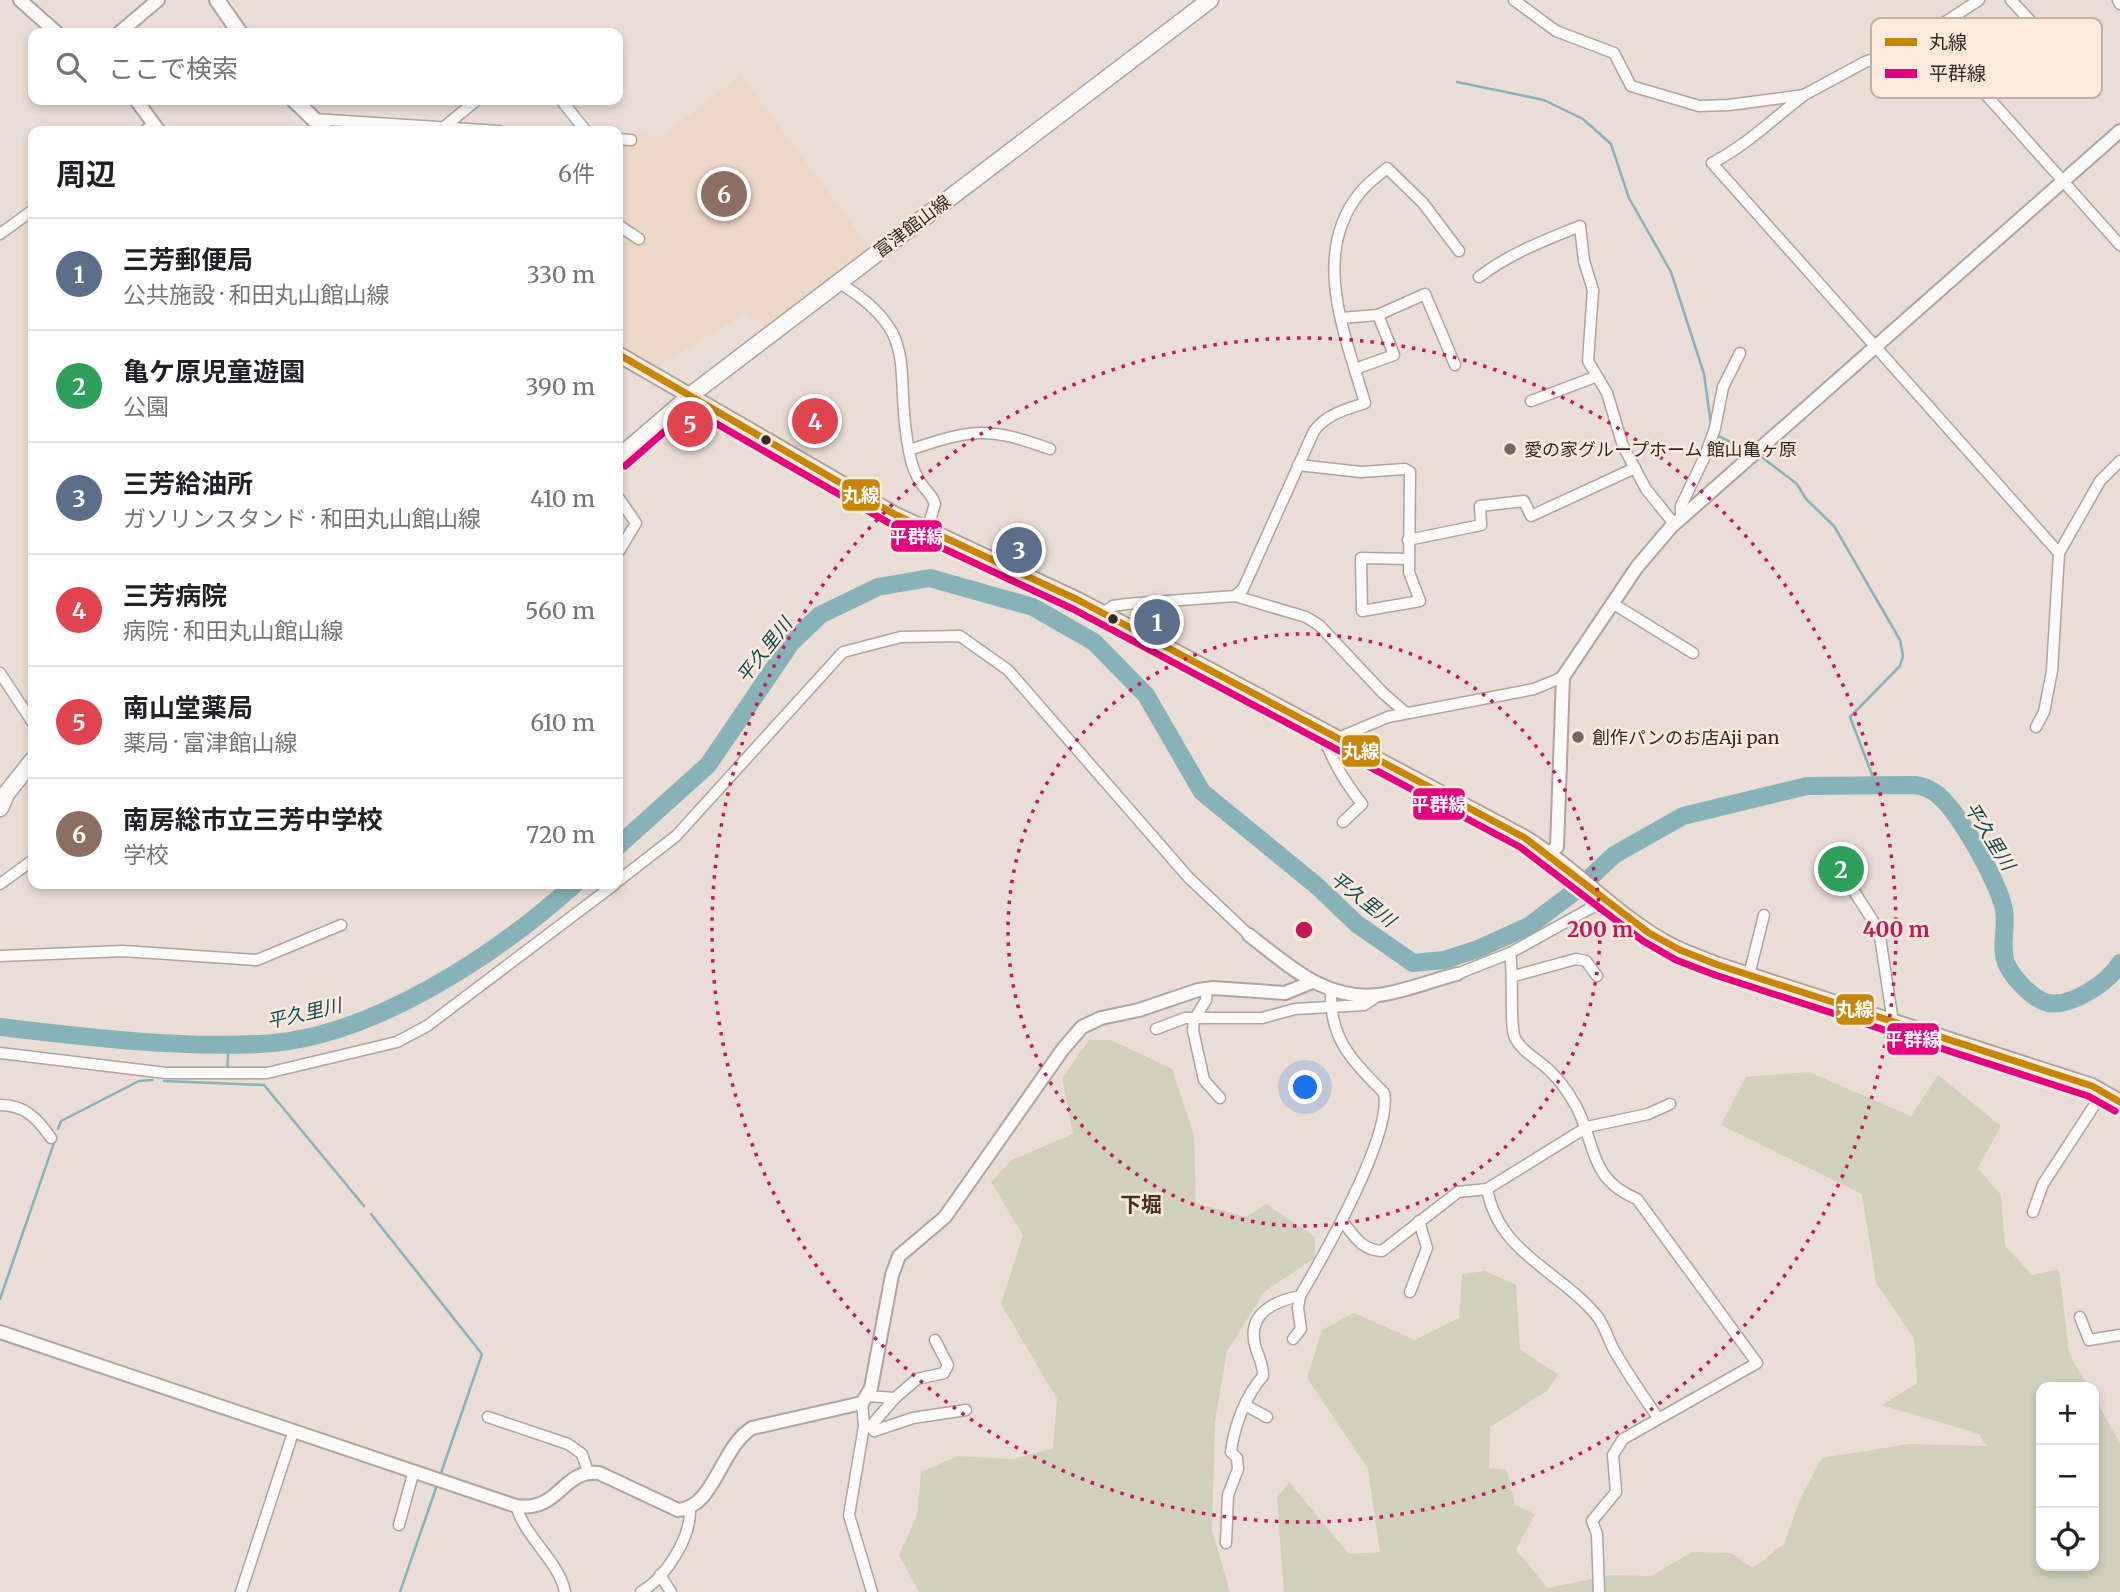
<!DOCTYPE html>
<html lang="ja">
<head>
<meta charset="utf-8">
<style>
  body { margin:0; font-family:Merriweather,"Noto Sans JP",serif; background:#f6f6f6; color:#202124 }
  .controls { position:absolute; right:21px; bottom:21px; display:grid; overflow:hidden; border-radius:14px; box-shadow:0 4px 10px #0003 }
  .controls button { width:63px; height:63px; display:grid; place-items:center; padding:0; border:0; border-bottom:2px solid #e0e0e0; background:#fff; color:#202124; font:35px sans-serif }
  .you { position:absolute; left:1306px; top:1088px; width:24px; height:24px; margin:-18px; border:5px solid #fff; border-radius:50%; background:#1a73e8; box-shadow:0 0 0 10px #1a73e833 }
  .badge { display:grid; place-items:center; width:46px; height:46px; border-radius:50%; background:#ea580c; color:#fff; font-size:23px; font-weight:700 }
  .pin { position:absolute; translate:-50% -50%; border:4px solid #fff; box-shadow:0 2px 7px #0006 }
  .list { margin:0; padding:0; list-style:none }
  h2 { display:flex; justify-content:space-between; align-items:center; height:91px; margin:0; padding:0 28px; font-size:30px }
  h2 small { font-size:23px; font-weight:400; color:#757577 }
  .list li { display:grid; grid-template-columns:46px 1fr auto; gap:21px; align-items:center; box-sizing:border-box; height:112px; padding:0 28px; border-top:2px solid #e0e0e0 }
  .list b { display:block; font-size:26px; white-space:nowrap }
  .list p { margin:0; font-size:23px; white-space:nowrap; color:#757577 }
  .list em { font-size:23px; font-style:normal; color:#757577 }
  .icon { flex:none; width:38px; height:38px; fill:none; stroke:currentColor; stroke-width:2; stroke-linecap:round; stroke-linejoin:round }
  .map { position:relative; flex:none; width:2120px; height:1592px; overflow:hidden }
  .search { position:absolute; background:#fff; box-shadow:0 4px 10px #0003; left:28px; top:28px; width:595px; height:77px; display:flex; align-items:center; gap:18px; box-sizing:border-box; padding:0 24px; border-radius:14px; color:#757577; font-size:26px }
  .panel { position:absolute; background:#fff; box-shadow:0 4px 10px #0003; left:28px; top:126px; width:595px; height:763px; border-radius:14px }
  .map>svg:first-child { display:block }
  .built { fill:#edd7c8 }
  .green { fill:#d0d0bc }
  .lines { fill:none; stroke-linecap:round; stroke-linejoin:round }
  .stream { stroke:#87b2b7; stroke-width:2.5 }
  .river { stroke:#87b2b7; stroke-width:18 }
  .minor-casing { stroke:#afa49e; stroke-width:13 }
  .tertiary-casing { stroke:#afa49e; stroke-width:16 }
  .secondary-casing { stroke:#afa49e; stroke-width:18 }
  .primary-casing { stroke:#afa49e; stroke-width:19 }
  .minor { stroke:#fcfaf9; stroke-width:10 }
  .tertiary { stroke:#fcfaf9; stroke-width:12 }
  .secondary { stroke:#fcfaf9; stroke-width:14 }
  .primary { stroke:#fcfaf9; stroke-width:16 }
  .bus-1-casing { stroke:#fdeadd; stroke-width:12 }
  .bus-2-casing { stroke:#fdeadd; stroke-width:12 }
  .bus-1 { stroke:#c68708; stroke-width:7 }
  .bus-2 { stroke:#e5007d; stroke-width:7 }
  .ring { fill:none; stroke:#c2185b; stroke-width:3.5; stroke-dasharray:3.5 7 }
  .bus-dot { fill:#312922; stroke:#fdeadd; stroke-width:2.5 }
  .poi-dot { fill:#726861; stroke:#fdeadd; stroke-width:2.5 }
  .labels { text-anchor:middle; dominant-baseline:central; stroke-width:5; stroke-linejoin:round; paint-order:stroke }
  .street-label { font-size:18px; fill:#312922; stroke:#fdeadd }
  .poi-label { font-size:18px; fill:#312922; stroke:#fdeadd; text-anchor:start }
  .water-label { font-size:19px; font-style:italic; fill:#0d4b52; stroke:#fdeadd }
  .quarter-label { font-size:21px; font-weight:bold; fill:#453326; stroke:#fdeadd }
  .key { fill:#fdeadd; stroke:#c0b0a5; stroke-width:2 }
  .key-label { font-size:19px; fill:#312922 }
  .centre { fill:#c2185b; stroke:#fdeadd; stroke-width:3.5 }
  .ring-label { font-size:21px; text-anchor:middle; font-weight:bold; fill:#c2185b; stroke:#fdeadd; stroke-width:5; stroke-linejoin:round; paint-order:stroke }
  .line-badge { stroke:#fdeadd; stroke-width:2.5 }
  .badge-label { font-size:19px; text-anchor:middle; font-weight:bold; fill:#fff }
</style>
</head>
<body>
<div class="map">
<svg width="2120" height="1592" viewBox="0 0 2120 1592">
  <rect width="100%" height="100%" fill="#eaddd5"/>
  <polygon class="built" points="741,75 867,244 866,250 768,329 745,312 724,327 653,368 618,348 618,143 632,144 635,134 661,137"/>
  <g class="green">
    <polygon points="1089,1040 1111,1040 1172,1069 1194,1135 1196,1203 1246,1217 1266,1204 1315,1237 1315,1258 1265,1291 1227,1351 1215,1421 1212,1530 1230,1592 919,1592 899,1555 917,1516 921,1472 958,1456 1013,1459 1053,1448 1057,1399 1001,1304 1023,1235 991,1182 1012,1160 1073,1134 1062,1078"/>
    <polygon points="1809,1072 1911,1116 1938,1075 2001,1126 1978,1168 2001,1195 2005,1246 2032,1275 2059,1269 2069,1353 2088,1387 2041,1387 2041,1566 2094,1566 2094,1397 2120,1443 2120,1592 1284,1592 1277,1498 1289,1482 1349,1554 1380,1552 1368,1469 1307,1378 1322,1330 1354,1313 1415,1340 1459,1318 1462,1274 1485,1271 1516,1285 1520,1350 1558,1374 1547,1391 1490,1427 1489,1468 1507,1470 1515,1505 1535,1514 1516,1550 1548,1588 1611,1575 1651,1576 1692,1552 1731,1553 1753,1568 1784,1544 1801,1497 1822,1458 1909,1444 1986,1446 1979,1434 1882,1405 1917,1383 1914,1338 1876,1283 1862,1194 1721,1125 1746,1077"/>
  </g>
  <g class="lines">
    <g class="stream">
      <polyline points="1457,82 1544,100 1583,119 1611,144 1629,198 1671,272 1704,374 1711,424"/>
      <polyline points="1718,436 1750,451"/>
      <polyline points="1763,458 1797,484 1806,499 1834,526 1900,640 1903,656 1900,666 1850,717 1876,785"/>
      <polyline points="227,1069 229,1044"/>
      <polyline points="164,1081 264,1085 364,1206"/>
      <polyline points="58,1129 61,1121 139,1081 153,1080"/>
      <polyline points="371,1214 482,1354 440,1476"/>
      <polyline points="0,1299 55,1140"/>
      <polyline points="400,1592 436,1488"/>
    </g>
    <g class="river">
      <path d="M618,846L708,765L791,643L820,615L878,587L930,578L1033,607L1094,642L1146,695L1202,792L1317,886L1357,924L1413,963L1444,960L1478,949L1529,926L1578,889L1614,855L1683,816L1807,786L1914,785C1921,786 1928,788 1934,792C1957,807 1999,883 2004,910C2007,927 2000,947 2006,963C2012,977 2032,999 2048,1003C2072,1007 2109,982 2120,963"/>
      <path d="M0,1027C86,1037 172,1048 259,1044C369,1040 496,955 575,884"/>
    </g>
    <defs>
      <g id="minor">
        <polyline points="1514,0 1556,31 1614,53 1631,86 1699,106 1729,105 1804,95 1865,62 1904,49 1979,0"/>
        <polyline points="2011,0 2074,68"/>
        <polyline points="2118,0 2120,4"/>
        <polyline points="1930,32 2120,245"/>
        <path d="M1804,95C1774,118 1747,145 1712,163L2059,553"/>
        <polyline points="561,100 586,131"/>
        <polyline points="313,119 499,131"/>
        <polyline points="444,127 477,100"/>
        <polyline points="144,131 154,124"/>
        <polyline points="618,139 631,140"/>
        <polyline points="618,225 639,239"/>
        <polyline points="0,234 33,210"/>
        <path d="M1479,277C1510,253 1544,241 1580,226L1584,261L1593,290L1588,361L1607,393L1623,446L1646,489L1675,525"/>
        <path d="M838,282C925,335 892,368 909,451C911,463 916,477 923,486C928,493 932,495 935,504L927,530"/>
        <polyline points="1341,318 1378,315 1425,294 1455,365"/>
        <polyline points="1355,369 1394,355 1378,315"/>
        <polyline points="1531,401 1595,377"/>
        <path d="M909,450C973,429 986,426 1050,449"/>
        <polyline points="1298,465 1361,472 1405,469 1410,472 1409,572 1420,601 1362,611 1361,558 1409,559"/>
        <polyline points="618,497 636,523 618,553"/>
        <polyline points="1681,519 1681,506 1705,456 1715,428 1723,387 1740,353"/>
        <polyline points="1408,540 1481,525 1480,506 1524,501 1531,516 1635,468"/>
        <polyline points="1235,596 1306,617 1319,625 1383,693 1406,713"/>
        <polyline points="1612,603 1693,653"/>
        <path d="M1101,614L1113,606L1127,604L1235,596L1243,589L1314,431C1327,414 1344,410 1365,403C1346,337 1310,255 1359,194C1366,184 1378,176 1387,168L1423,203L1459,251"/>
        <polyline points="0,673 33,723"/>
        <polyline points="2036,727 2044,712 2052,671 2059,553 2100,481 2120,461"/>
        <path d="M1321,729C1330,758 1343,780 1362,804L1343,822"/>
        <polyline points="1338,738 1388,717 1534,689 1563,677"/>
        <polyline points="1844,876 1879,930 1893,1022"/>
        <polyline points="618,881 676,836 843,652 901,637 960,636 1008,670 1188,877 1249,935"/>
        <polyline points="0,884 33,860"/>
        <path d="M1510,953C1514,974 1509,1024 1515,1038C1523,1053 1538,1059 1550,1071C1557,1078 1565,1088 1570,1096C1598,1138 1584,1177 1637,1199L1757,1363L1623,1439L1613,1455L1616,1492L1592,1521L1597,1534L1599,1592"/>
        <polyline points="0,956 123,951 257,960 341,925"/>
        <polyline points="1457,974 1510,953 1591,908 1609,902"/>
        <polyline points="1749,975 1764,915"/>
        <polyline points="1514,976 1576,959 1586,961 1597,976"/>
        <polyline points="1207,989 1206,1000 1194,1020 1193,1030 1204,1080 1220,1098"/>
        <polyline points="1156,1029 1185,1018 1262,1018 1295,1009 1364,1005 1379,995"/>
        <polyline points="0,1053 166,1073 267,1073 397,1042 427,1026 615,884"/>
        <path d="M0,1105C25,1105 37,1118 51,1138"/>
        <path d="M1487,1189C1499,1254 1559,1270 1597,1316C1605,1326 1608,1339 1614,1350C1627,1373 1643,1396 1658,1418"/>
        <polyline points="2033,1212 2043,1184 2103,1092"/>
        <path d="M1343,1222C1355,1237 1362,1250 1382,1251L1458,1192L1487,1189L1587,1127L1648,1114L1670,1104"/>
        <polyline points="1410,1292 1427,1248 1419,1221"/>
        <polyline points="2080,1317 2089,1340 2120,1335"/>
        <polyline points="1293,1339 1301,1329 1298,1308 1300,1296"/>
        <polyline points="867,1396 895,1398 917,1379 944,1373 948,1365 935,1340"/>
        <polyline points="895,1398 870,1427 874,1431 913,1418 966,1410"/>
        <polyline points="862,1403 864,1426 849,1515 872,1592"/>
        <polyline points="1245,1405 1267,1417"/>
        <polyline points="488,1417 568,1444 582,1454 588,1472"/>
        <path d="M516,1506C526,1539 559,1561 565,1592"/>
        <polyline points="399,1525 413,1474"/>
        <path d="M1226,1543L1228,1495L1238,1469L1237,1458L1231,1452C1234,1426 1246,1395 1263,1376C1263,1362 1258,1357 1255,1345C1247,1313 1275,1301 1300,1296C1323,1257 1393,1134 1384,1093C1352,1060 1329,1039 1331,990"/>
        <polyline points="660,1575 671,1592"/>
        <polyline points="241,1592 293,1433"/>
        <path d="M641,1592C666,1577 691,1538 690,1509"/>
      </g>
      <g id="tertiary">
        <polyline points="20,0 57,33"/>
        <polyline points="119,33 158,0"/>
        <polyline points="136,100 159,131"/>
        <polyline points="1549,853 1557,847 1563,677 1637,567 1671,527 2120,131"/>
        <path d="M1249,935C1288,965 1325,1001 1378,995C1404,992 1432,980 1457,974"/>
        <path d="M0,1332L516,1506C561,1512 561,1469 599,1473L678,1510C715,1507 720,1448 752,1428L862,1403L871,1388L892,1275L899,1256L945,1217L1063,1049L1082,1027L1101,1018L1139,1010L1198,990L1213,988L1285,993L1312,982"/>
      </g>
      <g id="secondary">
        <polyline points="217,0 240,33"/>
        <polyline points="294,100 326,131"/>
        <path d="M618,354L894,514L1078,600L1525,838C1576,869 1616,916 1668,944C1684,953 1701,958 1718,965L2092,1086L2120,1102"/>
      </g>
      <g id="primary">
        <polyline points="618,458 696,391 1210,0"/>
        <polyline points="0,808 6,794 33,760"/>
      </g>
    </defs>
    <use href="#minor" class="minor-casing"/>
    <use href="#tertiary" class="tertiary-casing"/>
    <use href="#secondary" class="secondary-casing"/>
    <use href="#primary" class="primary-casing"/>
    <use href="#minor" class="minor"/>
    <use href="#tertiary" class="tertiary"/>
    <use href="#secondary" class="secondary"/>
    <use href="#primary" class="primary"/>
    <defs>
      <polyline id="bus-1" points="618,354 894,514 1078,600 1525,838 1649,933 1680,950 1718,965 2092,1086 2120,1102"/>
      <g id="bus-2">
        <polyline points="684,405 889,523 1073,609 1520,847 1643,941 1676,960 1715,975 2088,1096 2115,1111"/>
        <polyline points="625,466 696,404"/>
      </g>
    </defs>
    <use href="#bus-1" class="bus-1-casing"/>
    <use href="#bus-2" class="bus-2-casing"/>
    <use href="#bus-1" class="bus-1"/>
    <use href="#bus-2" class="bus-2"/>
  </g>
  <g class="ring">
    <circle cx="1304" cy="930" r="296"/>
    <circle cx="1304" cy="930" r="592"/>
  </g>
  <g class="bus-dot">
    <circle cx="766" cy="440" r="6"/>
    <circle cx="1113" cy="619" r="6"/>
  </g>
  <g class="poi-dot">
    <circle cx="1510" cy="449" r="7"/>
    <circle cx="1578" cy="737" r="7"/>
  </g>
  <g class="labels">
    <g class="street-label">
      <text transform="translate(912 226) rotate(-37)">富津館山線</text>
    </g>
    <g class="poi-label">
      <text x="1524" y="449">愛の家グループホーム 館山亀ヶ原</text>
      <text x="1592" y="737">創作パンのお店Aji pan</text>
    </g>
    <g class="water-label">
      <text transform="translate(764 650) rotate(-52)">平久里川</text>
      <text transform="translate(1990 836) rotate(58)">平久里川</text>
      <text transform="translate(1363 899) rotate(38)">平久里川</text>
      <text transform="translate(304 1013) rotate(-13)">平久里川</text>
    </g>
    <g class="quarter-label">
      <text x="1141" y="1204">下堀</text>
    </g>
  </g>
  <rect x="1871" y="18" width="231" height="80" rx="10" class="key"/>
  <rect x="1885" y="38" width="32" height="8" fill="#c68708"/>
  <rect x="1885" y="69" width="32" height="9" fill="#e5007d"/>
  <g class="key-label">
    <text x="1929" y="49">丸線</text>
    <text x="1929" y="80">平群線</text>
  </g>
  <circle cx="1304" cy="930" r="10" class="centre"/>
  <g class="ring-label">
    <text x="1600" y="937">200 m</text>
    <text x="1896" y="937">400 m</text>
  </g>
  <g class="line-badge">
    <rect x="841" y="478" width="40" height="34" rx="7" fill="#c68708"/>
    <rect x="890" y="519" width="53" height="34" rx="7" fill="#e5007d"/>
    <rect x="1341" y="734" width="40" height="34" rx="7" fill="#c68708"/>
    <rect x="1412" y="787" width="54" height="34" rx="7" fill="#e5007d"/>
    <rect x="1835" y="993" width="40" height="33" rx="7" fill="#c68708"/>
    <rect x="1886" y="1022" width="54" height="34" rx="7" fill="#e5007d"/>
  </g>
  <g class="badge-label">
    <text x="861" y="502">丸線</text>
    <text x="917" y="543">平群線</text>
    <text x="1361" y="758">丸線</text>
    <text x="1439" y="811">平群線</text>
    <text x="1855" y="1016">丸線</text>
    <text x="1913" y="1046">平群線</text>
  </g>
</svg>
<div class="controls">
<button>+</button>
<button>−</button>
<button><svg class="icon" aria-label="locate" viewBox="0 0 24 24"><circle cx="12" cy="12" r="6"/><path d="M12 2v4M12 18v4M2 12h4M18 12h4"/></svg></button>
</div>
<div class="you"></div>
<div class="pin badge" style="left:1157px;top:622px;background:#5c6f8a">1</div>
<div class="pin badge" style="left:1841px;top:869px;background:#2e9e5b">2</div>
<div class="pin badge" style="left:1019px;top:550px;background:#5c6f8a">3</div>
<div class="pin badge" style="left:815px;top:421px;background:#e0444e">4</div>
<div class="pin badge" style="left:690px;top:424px;background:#e0444e">5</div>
<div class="pin badge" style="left:724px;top:194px;background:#8d6e63">6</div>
<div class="search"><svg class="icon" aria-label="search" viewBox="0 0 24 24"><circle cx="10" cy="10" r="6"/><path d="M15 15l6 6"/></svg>ここで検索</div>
<section class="panel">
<h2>周辺<small>6件</small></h2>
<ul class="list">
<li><span class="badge" style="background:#5c6f8a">1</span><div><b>三芳郵便局</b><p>公共施設 · 和田丸山館山線</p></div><em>330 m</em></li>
<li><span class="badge" style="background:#2e9e5b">2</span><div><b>亀ケ原児童遊園</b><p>公園</p></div><em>390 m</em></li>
<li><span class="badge" style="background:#5c6f8a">3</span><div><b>三芳給油所</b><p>ガソリンスタンド · 和田丸山館山線</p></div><em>410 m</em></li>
<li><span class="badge" style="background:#e0444e">4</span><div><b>三芳病院</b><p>病院 · 和田丸山館山線</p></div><em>560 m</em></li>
<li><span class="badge" style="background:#e0444e">5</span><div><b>南山堂薬局</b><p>薬局 · 富津館山線</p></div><em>610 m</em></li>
<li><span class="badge" style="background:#8d6e63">6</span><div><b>南房総市立三芳中学校</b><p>学校</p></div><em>720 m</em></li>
</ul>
</section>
</div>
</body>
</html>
